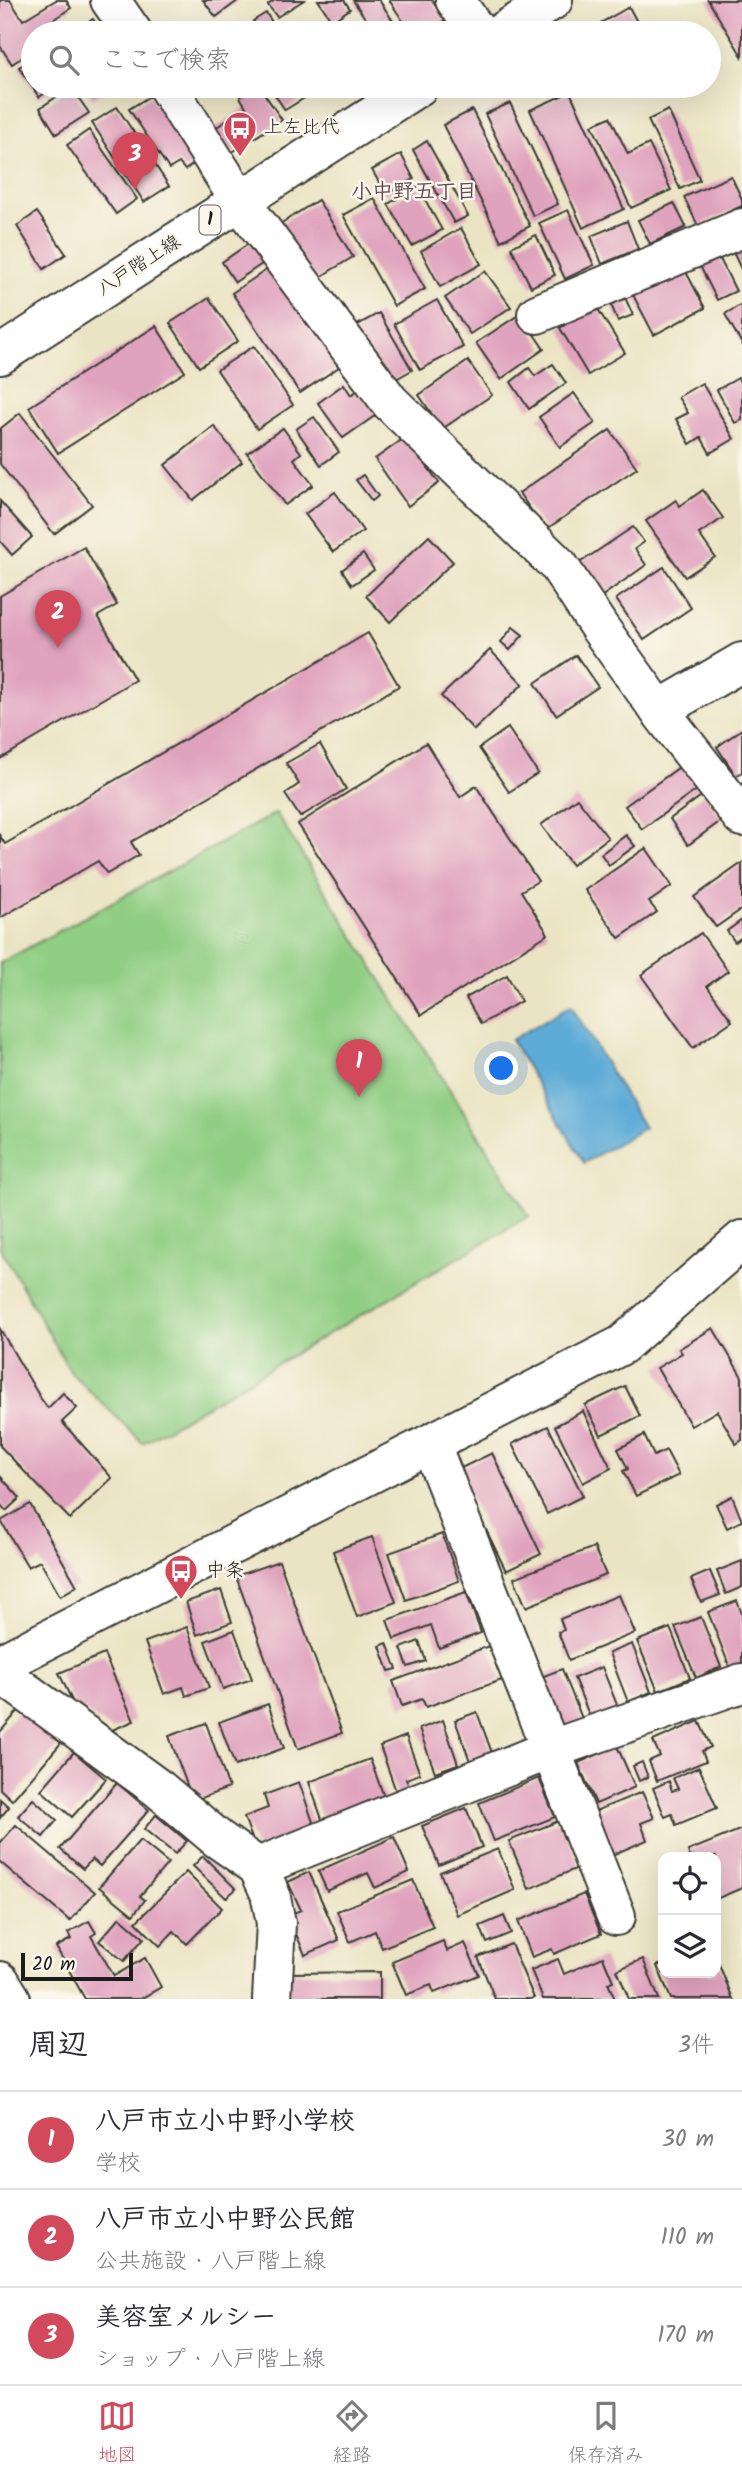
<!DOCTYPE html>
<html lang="ja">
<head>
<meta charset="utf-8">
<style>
  body { margin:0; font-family:Kalam,"Klee One",sans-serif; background:#f7f7f7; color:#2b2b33 }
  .controls { position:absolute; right:21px; bottom:21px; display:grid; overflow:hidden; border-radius:14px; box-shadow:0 7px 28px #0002 }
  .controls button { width:63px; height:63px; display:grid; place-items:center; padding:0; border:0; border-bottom:2px solid #e1e1e2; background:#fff; color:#2b2b33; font:35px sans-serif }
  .scale { position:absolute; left:21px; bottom:18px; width:112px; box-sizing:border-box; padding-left:7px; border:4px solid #1c1c1c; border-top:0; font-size:19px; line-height:24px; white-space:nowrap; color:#1c1c1c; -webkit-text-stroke:5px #fbf7ec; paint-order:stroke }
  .you { position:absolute; left:502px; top:1069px; width:24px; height:24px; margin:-18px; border:5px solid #fff; border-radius:50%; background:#1a73e8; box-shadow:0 0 0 10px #1a73e833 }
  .badge { display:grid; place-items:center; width:46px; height:46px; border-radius:50%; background:#d1495b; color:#fff; font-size:23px; font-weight:700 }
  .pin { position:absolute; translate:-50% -58px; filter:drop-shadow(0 2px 4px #0008) }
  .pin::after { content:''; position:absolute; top:37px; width:24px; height:21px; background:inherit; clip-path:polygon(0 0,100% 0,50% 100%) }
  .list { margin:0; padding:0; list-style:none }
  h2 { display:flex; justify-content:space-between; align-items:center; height:91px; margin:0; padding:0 28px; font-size:30px }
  h2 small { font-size:23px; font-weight:400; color:#7c7c81 }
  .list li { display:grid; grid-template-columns:46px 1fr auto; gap:21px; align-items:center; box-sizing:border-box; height:98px; padding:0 28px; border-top:2px solid #e1e1e2 }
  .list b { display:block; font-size:26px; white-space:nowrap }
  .list p { margin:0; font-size:23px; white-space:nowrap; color:#7c7c81 }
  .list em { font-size:23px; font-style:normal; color:#7c7c81 }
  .icon { flex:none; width:38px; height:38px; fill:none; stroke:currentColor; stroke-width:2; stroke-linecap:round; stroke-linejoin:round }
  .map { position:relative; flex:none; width:742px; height:1999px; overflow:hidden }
  .search { position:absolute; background:#fff; box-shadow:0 7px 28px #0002; left:21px; right:21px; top:21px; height:77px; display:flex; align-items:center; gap:18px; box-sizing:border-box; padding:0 24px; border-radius:38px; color:#7c7c81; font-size:26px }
  .sheet { height:385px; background:#fff }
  nav { display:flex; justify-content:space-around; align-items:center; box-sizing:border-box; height:98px; border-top:2px solid #e1e1e2; background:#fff; font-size:19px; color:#7c7c81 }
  nav a { display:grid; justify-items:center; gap:4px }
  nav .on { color:#d1495b }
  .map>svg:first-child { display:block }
  .green { fill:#90ce83; stroke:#567550; stroke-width:2 }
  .water { fill:#5dabd7; stroke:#3c647a; stroke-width:2 }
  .building { fill:#e0a3be }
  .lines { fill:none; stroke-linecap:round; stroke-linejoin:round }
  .street-casing { stroke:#3b3a35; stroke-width:42 }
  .secondary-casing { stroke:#3b3a35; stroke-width:42 }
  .primary-casing { stroke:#3b3a35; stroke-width:42 }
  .street { stroke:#fff; stroke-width:38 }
  .secondary { stroke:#fff; stroke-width:38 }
  .primary { stroke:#fff; stroke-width:38 }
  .labels { text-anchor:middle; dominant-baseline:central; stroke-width:5; stroke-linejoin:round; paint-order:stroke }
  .shield { fill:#fbf7ec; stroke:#5f5e5a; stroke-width:2 }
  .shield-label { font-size:18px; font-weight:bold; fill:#1c1c1c }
  .poi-label { font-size:19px; fill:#1c1c1c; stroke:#fbf7ec; text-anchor:start }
  .street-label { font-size:19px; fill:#1c1c1c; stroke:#fbf7ec }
  .neighbourhood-label { font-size:21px; font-weight:bold; fill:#614b55; stroke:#fbf7ec }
</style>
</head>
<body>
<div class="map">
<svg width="742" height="1999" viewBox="0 0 742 1999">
  <rect width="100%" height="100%" fill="#fbf7ec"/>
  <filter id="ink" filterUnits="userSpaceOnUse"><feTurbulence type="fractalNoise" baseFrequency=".0143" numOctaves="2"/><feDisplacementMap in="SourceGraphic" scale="14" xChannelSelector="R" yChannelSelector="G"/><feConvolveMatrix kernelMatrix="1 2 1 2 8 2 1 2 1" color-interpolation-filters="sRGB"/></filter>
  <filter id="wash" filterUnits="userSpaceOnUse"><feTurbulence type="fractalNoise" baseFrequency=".00686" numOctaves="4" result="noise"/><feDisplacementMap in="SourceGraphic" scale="28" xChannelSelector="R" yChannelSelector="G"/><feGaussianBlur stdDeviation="1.57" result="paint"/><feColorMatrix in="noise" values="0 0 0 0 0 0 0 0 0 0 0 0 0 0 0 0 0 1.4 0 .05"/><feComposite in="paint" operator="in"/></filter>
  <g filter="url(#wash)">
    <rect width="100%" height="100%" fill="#ebe4c4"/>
    <polygon class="green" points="276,813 529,1216 143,1443 71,1373 0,1247 0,963"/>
    <polygon class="water" points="571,1005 644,1128 584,1163 511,1040"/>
    <g id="blocks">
      <g class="building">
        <polygon points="0,0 10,0 23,20 56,0 66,0 71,8 39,29 42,33 33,33 33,50 12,64 0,46"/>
        <polygon points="203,0 239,0 216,17"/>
        <polygon points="275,0 304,0 277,17 268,5"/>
        <polygon points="318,0 344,0 350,9 332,21"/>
        <polygon points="353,0 379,0 401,33 375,33"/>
        <polygon points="389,0 432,0 445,20 423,33 411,33"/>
        <polygon points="708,0 742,0 742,56"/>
        <polygon points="629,7 643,33 604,33 599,24"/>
        <polygon points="266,13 276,28 269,33 262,33 253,21"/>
        <polygon points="93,19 102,33 71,33 77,30"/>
        <polygon points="342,20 348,30 355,25 360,33 322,33"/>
        <polygon points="33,58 33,86 56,86 39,97 19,67"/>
        <polygon points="84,86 113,86 93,99"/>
        <polygon points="256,86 259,86 282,120 231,153 214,129 246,107 240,97"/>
        <polygon points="269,86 317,86 319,89 285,110"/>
        <polygon points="71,87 89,113 56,134 40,108"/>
        <polygon points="570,92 624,209 583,228 530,110"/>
        <polygon points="150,96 195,163 185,170 179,163 169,169 129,109"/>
        <polygon points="510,103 558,204 533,216 485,114"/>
        <polygon points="117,107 169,186 144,202 92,123"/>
        <polygon points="472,110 530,226 501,241 443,125"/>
        <polygon points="668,110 700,180 680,189 648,120"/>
        <polygon points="610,117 628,154 649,144 671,190 631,208 592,125"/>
        <polygon points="89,130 137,199 116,214 67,145"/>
        <polygon points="427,141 468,216 454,223 413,150"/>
        <polygon points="401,154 414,179 386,195 372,170"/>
        <polygon points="731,176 742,199 742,206 698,226 684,197"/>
        <polygon points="418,187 442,230 412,246 388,204"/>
        <polygon points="374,198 425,289 394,306 343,215"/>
        <polygon points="318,200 353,257 315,280 280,224"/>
        <polygon points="674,203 686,227 650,244 638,220"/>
        <polygon points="568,210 594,265 565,279 539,223"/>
        <polygon points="37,212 66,254 44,269 17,226"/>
        <polygon points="627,221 638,249 602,264 591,236"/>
        <polygon points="461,228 481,264 440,287 421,251"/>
        <polygon points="536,235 555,275 531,287 511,247"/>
        <polygon points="251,242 265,262 235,282 222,262"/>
        <polygon points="742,242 742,271 731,248"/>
        <polygon points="718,255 736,291 717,300 699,264"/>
        <polygon points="271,267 339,367 300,393 232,293"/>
        <polygon points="684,268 705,308 654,335 633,295"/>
        <polygon points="485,271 511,307 470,334 445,298"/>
        <polygon points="622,291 633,315 618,321 608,298"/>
        <polygon points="209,298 238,341 199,367 170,323"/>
        <polygon points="437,300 463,347 420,370 394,324"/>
        <polygon points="742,304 742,344 725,314"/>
        <polygon points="596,306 625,353 588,375 560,328"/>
        <polygon points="379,313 412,370 389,383 350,329"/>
        <polygon points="520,314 544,349 501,379 476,343"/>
        <polygon points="156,326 185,372 58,453 29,407"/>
        <polygon points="254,346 293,405 257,429 217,370"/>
        <polygon points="468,361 492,395 442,429 419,395"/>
        <polygon points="553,364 566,383 529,409 511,382 529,368 535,376"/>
        <polygon points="738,378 742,385 742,420 735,423 717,390"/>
        <polygon points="702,383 734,439 710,453 701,437 690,444 676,419 688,413 678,397"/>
        <polygon points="344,384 351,395 358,390 376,415 343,438 318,403"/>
        <polygon points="574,393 595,423 560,447 539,417"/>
        <polygon points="20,413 92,505 54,534 0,464 0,429"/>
        <polygon points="314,417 339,452 321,465 296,429"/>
        <polygon points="214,426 242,462 193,500 165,465"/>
        <polygon points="283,428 301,453 294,459 313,485 285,505 247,453"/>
        <polygon points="610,430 637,468 545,530 519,493"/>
        <polygon points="406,437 439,483 408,506 375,459"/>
        <polygon points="363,475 378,496 372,501 356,480"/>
        <polygon points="703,490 723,518 699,534 715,557 685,577 646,521 676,500 680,506"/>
        <polygon points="335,492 363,531 333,552 305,514"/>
        <polygon points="0,501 32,537 12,555 0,541"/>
        <polygon points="633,527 644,542 635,549 646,565 598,599 575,566"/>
        <polygon points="429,536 453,562 390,622 366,596"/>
        <polygon points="84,547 117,605 98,616 135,680 0,759 0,596"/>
        <polygon points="363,554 374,570 352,585 342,570"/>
        <polygon points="664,567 691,608 644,640 616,599"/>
        <polygon points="513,627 523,635 510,650 501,642"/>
        <polygon points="368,633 399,686 131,842 139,855 107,874 98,861 0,918 0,836 5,844"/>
        <polygon points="490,650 523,684 474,730 441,696"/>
        <polygon points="576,655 598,687 556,715 535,683"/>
        <polygon points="508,728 538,773 509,792 479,748"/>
        <polygon points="742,729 742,772 736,776 717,747"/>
        <polygon points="426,743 460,797 476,786 538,881 521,891 548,934 421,1015 298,824"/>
        <polygon points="320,744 346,789 300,817 285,794 299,784 286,763"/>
        <polygon points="681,766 698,789 642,829 625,806"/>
        <polygon points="704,794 722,820 688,845 670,819"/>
        <polygon points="577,798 608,838 572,865 541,825"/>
        <polygon points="626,835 635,846 609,865 601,854"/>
        <polygon points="646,848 672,886 649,902 657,912 619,938 585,890"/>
        <polygon points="742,863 742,909 716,927 694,897"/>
        <polygon points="742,920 742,937 735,942 727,931"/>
        <polygon points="701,933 728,971 707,986 732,1021 693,1048 641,975"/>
        <polygon points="507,975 521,1001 481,1024 466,998"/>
        <polygon points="713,1328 742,1377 742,1440 736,1444 717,1411 691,1426 657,1368 682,1353 679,1349"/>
        <polygon points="0,1329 41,1399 48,1408 63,1393 77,1408 62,1422 112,1478 70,1519 0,1446"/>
        <polygon points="625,1386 640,1416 601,1435 585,1405"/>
        <polygon points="583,1411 611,1468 583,1483 555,1426"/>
        <polygon points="548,1426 583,1496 547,1514 512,1444"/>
        <polygon points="644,1435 654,1456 666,1450 679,1475 636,1496 623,1471 628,1469 618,1449"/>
        <polygon points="492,1453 541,1554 506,1571 457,1470"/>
        <polygon points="0,1476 20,1498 6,1511 0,1504"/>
        <polygon points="732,1496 742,1521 727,1528 716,1504"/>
        <polygon points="30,1504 77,1586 60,1596 40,1561 28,1567 1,1521"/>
        <polygon points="442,1534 459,1581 406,1600 389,1553"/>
        <polygon points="372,1537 396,1602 357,1617 333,1551"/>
        <polygon points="594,1547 606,1575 526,1607 514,1578"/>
        <polygon points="279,1561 342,1733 298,1749 236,1576"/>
        <polygon points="742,1561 742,1587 726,1594 717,1571"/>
        <polygon points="710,1571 720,1595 701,1602 691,1579"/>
        <polygon points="221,1590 232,1622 197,1635 186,1602"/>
        <polygon points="466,1592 481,1633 439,1648 431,1625 394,1639 387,1620"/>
        <polygon points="619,1595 635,1633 569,1660 558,1632 564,1630 560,1619"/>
        <polygon points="737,1601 742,1614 742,1663 730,1668 708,1612"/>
        <polygon points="701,1617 721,1667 696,1678 675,1627"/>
        <polygon points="187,1627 209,1688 186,1696 183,1687 164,1694 145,1642"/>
        <polygon points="670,1628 690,1678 658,1691 637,1641"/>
        <polygon points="234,1630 252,1679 223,1689 205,1641"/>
        <polygon points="419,1641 426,1661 408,1667 401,1648"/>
        <polygon points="387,1643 397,1669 389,1671 380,1646"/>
        <polygon points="632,1644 651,1692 628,1702 609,1653"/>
        <polygon points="489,1646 502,1680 426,1707 422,1699 402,1706 393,1681"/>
        <polygon points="104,1654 134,1721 112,1730 74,1705 59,1673"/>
        <polygon points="602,1667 619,1710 592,1722 574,1678"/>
        <polygon points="562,1669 583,1721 563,1730 541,1677"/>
        <polygon points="268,1704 284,1748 235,1766 219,1722"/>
        <polygon points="20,1709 61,1743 12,1800 0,1789 0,1732"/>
        <polygon points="477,1712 492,1753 470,1761 455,1720"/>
        <polygon points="443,1720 458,1764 435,1772 419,1729"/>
        <polygon points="699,1721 711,1747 702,1751 706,1761 657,1781 649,1761 660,1756 653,1741"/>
        <polygon points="206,1723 229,1788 193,1801 169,1736"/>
        <polygon points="406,1736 420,1774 406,1779 410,1789 397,1794 380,1746"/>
        <polygon points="617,1746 635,1787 596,1804 578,1763"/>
        <polygon points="74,1752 106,1779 72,1817 41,1790"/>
        <polygon points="370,1759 386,1802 324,1825 309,1782"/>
        <polygon points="642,1762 648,1777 639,1781 633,1766"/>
        <polygon points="699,1767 717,1808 676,1825 672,1814 665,1817 653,1788 669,1781 672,1791 678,1789 673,1778"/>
        <polygon points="539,1778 555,1817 494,1841 479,1803"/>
        <polygon points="299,1782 315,1828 256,1849 244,1817 268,1808 264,1795"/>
        <polygon points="117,1783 149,1810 100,1866 92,1859 83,1869 60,1849"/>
        <polygon points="642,1792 654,1818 641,1823 647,1840 612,1855 593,1812"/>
        <polygon points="0,1799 9,1807 0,1818"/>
        <polygon points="33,1799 57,1820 43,1837 18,1816"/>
        <polygon points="466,1808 482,1847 439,1865 422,1826"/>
        <polygon points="156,1815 187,1841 175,1854 144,1829"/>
        <polygon points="561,1820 580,1867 529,1889 509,1841"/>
        <polygon points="16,1825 95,1892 70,1921 0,1862 0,1843"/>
        <polygon points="742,1829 742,1888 716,1899 716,1857 690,1857 688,1851"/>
        <polygon points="394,1837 409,1872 375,1888 368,1873 327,1891 318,1871"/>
        <polygon points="140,1840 168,1863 140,1896 145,1900 133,1915 99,1887"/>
        <polygon points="498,1849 515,1890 457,1915 440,1872"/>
        <polygon points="203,1856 236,1889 226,1898 193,1866"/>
        <polygon points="186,1872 222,1908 187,1944 174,1931 160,1946 136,1922"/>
        <polygon points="309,1872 339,1940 305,1955 288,1915 301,1910 288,1882"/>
        <polygon points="413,1880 433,1927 382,1948 375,1931 350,1942 337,1911"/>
        <polygon points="584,1894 601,1934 554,1954 552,1949 532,1957 518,1921"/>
        <polygon points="504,1916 511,1933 487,1943 480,1926"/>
        <polygon points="120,1917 144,1938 124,1961 99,1941"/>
        <polygon points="89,1921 96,1933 91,1936 114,1976 145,1958 161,1987 140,1999 85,1999 56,1947 71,1939 68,1933"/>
        <polygon points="443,1941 447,1951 465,1943 479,1975 434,1993 431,1985 406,1995 392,1962"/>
        <polygon points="511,1944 534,1998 531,1999 495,1999 478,1957"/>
        <polygon points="603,1957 613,1981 608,1983 615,1999 543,1999 531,1970 558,1959 564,1974"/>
        <polygon points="716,1957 733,1999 671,1999 657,1966 663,1963 663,1973 716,1973"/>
        <polygon points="643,1959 659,1999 629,1999 617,1970"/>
        <polygon points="380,1972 380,1999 289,1999 288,1973"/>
      </g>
    </g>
  </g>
  <g filter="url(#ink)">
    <use href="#blocks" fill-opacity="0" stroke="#3b3a35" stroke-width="2"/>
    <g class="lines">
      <defs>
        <g id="street">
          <polyline points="110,0 133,33"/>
          <polyline points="455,0 478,33"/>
          <polyline points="167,86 240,201 390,402 559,566 599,627 659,710 742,817"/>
          <polyline points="537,314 742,228"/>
          <polyline points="659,710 742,662"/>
          <polyline points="431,1445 616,1916"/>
          <polyline points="0,1673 159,1789 218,1839 258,1867 549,1750 742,1683"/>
          <polyline points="258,1867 270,1893 276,1923 272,1999"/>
        </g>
        <g id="secondary">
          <polyline points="0,1664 622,1345 742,1240"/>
          <polyline points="0,1981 11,1999"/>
        </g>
        <g id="primary">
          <polyline points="501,33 553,0"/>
          <polyline points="0,355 419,86"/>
        </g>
      </defs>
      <use href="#street" class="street-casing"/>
      <use href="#secondary" class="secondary-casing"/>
      <use href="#primary" class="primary-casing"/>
      <use href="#street" class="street"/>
      <use href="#secondary" class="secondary"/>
      <use href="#primary" class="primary"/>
    </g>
  </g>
  <defs>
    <symbol id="bus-pin" viewBox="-11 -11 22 30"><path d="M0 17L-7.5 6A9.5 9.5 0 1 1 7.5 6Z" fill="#d1495b" stroke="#fbf7ec"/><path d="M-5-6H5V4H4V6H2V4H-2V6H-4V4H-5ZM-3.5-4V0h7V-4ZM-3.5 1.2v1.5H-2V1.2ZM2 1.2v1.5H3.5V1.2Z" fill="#fff"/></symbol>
  </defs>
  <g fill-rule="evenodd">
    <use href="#bus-pin" x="221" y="109" width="38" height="52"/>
    <use href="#bus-pin" x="162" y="1552" width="38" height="52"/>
  </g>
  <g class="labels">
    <rect class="shield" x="199.5" y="205.5" width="21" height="29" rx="5"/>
    <g class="shield-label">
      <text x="210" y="220">1</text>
    </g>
    <g class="poi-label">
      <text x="264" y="128">上左比代</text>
      <text x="206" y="1571">中条</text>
    </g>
    <g class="street-label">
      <text transform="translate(139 266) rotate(-33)">八戸階上線</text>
    </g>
    <g class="neighbourhood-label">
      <text x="414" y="192">小中野五丁目</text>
    </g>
  </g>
</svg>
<div class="controls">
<button><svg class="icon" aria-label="locate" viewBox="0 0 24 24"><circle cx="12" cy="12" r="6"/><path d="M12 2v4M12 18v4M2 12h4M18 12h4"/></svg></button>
<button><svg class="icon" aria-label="layers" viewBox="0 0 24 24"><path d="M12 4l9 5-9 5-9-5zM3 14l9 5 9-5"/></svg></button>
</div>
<div class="scale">20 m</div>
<div class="you"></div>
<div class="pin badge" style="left:359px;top:1097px">1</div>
<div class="pin badge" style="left:58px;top:648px">2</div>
<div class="pin badge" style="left:135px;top:190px">3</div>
<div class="search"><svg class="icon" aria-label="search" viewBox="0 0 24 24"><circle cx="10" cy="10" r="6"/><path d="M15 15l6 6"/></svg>ここで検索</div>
</div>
<section class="sheet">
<h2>周辺<small>3件</small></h2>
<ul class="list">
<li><span class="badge">1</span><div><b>八戸市立小中野小学校</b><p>学校</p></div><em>30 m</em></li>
<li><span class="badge">2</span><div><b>八戸市立小中野公民館</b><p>公共施設 · 八戸階上線</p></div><em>110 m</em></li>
<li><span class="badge">3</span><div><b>美容室メルシー</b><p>ショップ · 八戸階上線</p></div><em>170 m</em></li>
</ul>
</section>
<nav>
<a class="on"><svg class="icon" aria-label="map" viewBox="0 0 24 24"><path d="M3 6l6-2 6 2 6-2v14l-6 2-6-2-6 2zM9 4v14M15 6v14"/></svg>地図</a>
<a><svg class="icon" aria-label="directions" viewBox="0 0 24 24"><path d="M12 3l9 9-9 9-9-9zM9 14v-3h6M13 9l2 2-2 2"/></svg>経路</a>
<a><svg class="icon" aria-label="saved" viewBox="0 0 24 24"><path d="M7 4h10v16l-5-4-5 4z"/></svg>保存済み</a>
</nav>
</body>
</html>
